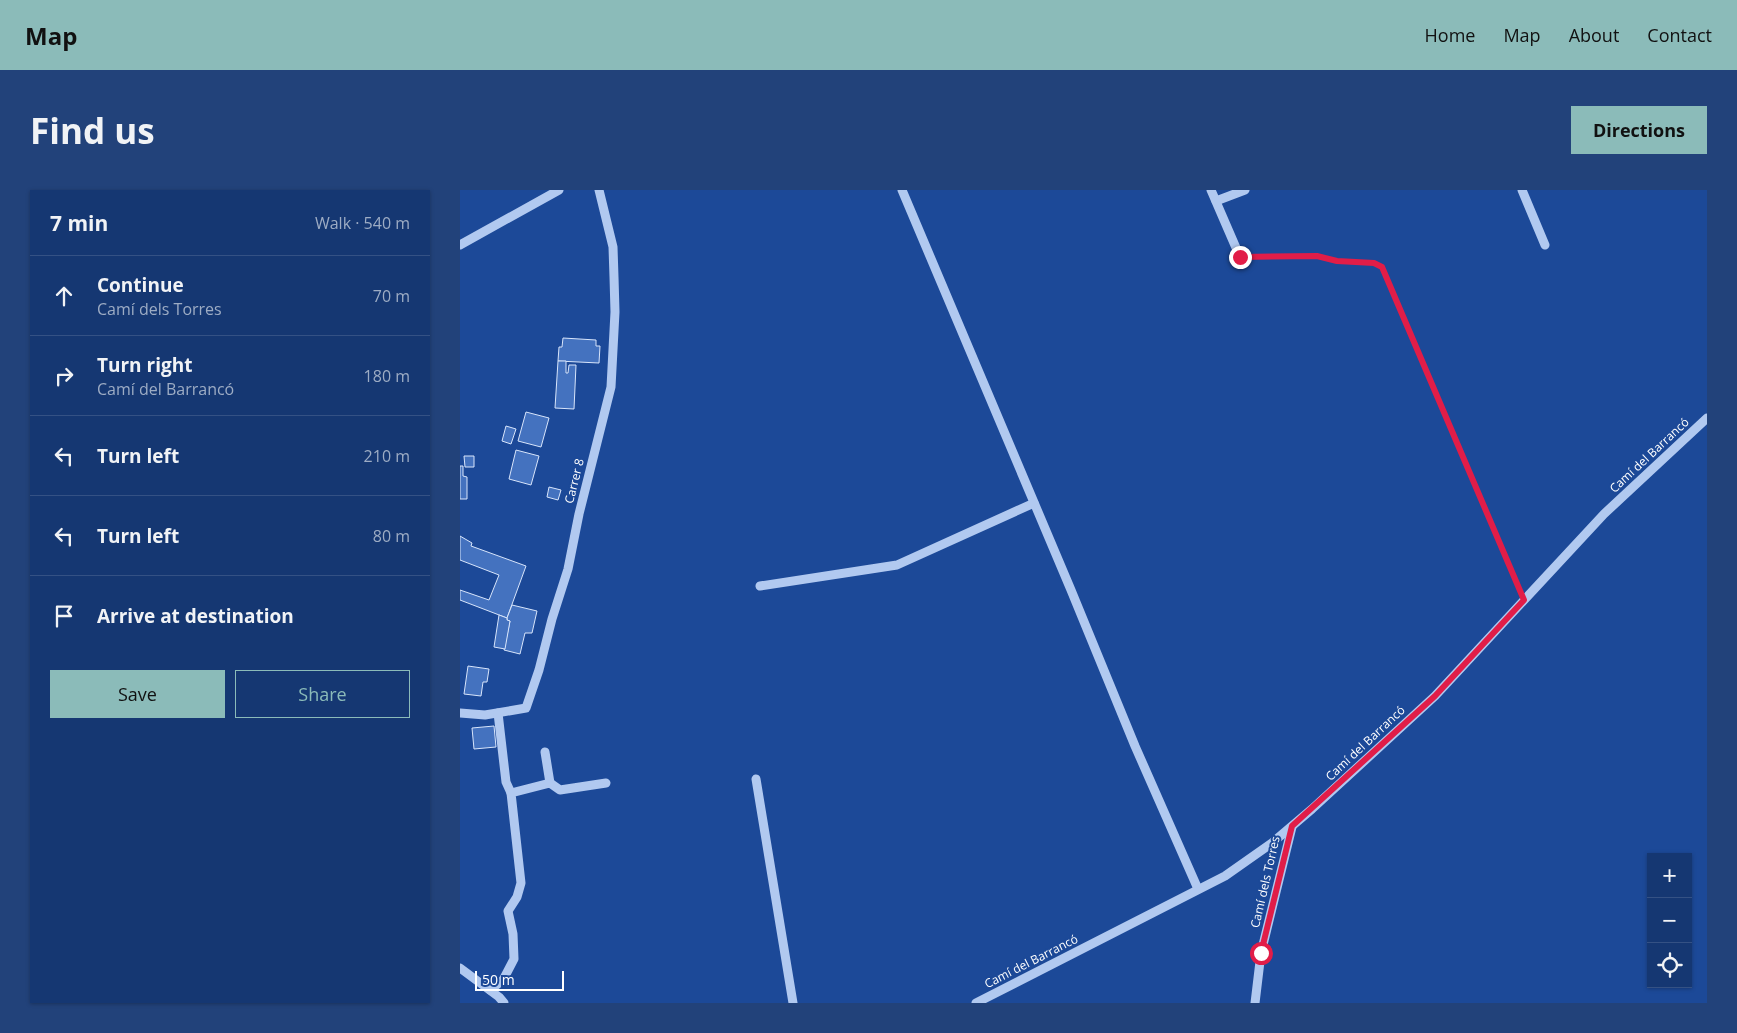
<!DOCTYPE html>
<html lang="en">
<head>
<meta charset="utf-8">
<style>
  body { margin:0; font-family:"Open Sans",sans-serif; background:#22427a; color:#f1f3f6 }
  .controls { position:absolute; right:15px; bottom:15px; display:grid; overflow:hidden; border-radius:0px; box-shadow:0 1px 4px #0004 }
  .controls button { width:45px; height:45px; display:grid; place-items:center; padding:0; border:0; border-bottom:1px solid #345184; background:#153772; color:#f1f3f6; font:25px sans-serif }
  .scale { position:absolute; left:15px; bottom:12px; width:89px; box-sizing:border-box; padding-left:5px; border:2px solid #fff; border-top:0; font-size:14px; line-height:18px; white-space:nowrap; color:#fff; -webkit-text-stroke:4px #1c4998; paint-order:stroke }
  .stop { position:absolute; width:15px; height:15px; margin:-11px; border:4px solid #e11d48; border-radius:50%; background:#fff }
  .stop.end { background:#e11d48; border-color:#fff; box-shadow:0 1px 5px #0008 }
  .list { margin:0; padding:0; list-style:none }
  h2 { display:flex; justify-content:space-between; align-items:center; height:65px; margin:0; padding:0 20px; font-size:21px }
  h2 small { font-size:16px; font-weight:400; color:#9dacc4 }
  .list li { display:grid; grid-template-columns:32px 1fr auto; gap:15px; align-items:center; box-sizing:border-box; height:80px; padding:0 20px; border-top:1px solid #345184 }
  .list b { display:block; font-size:19px; white-space:nowrap }
  .list p { margin:0; font-size:16px; white-space:nowrap; color:#9dacc4 }
  .list em { font-size:16px; font-style:normal; color:#9dacc4 }
  .actions { display:flex; gap:10px; padding:15px 20px }
  .actions a { flex:1; padding:11px 0; border:1px solid #8bbbb9; border-radius:0px; text-align:center; font-size:18px; color:#8bbbb9 }
  .actions .main { background:#8bbbb9; color:#111 }
  .icon { flex:none; width:28px; height:28px; fill:none; stroke:currentColor; stroke-width:2; stroke-linecap:round; stroke-linejoin:round }
  .map { position:relative; flex:none; width:1247px; height:813px; overflow:hidden; border-radius:0px }
  header { display:flex; align-items:center; gap:30px; box-sizing:border-box; height:70px; padding:0 25px; background:#8bbbb9; color:#111 }
  header strong { font-size:24px }
  nav { display:flex; gap:28px; margin-inline-start:auto; font-size:18px }
  .intro { display:flex; align-items:center; justify-content:space-between; box-sizing:border-box; height:120px; padding:0 30px }
  h1 { margin:0; font-size:35px }
  .button { padding:12px 22px; border-radius:0px; background:#8bbbb9; color:#111; font-size:18px; font-weight:700 }
  main { display:flex; gap:30px; padding:0 30px }
  aside { flex:1; background:#153772; border-radius:0px; box-shadow:0 1px 4px #0004 }
  .map>svg:first-child { display:block }
  .building { fill:#4472bf; stroke:#d8e5fb }
  .lines { fill:none; stroke-linecap:round; stroke-linejoin:round }
  .path { stroke:#b1c9f0; stroke-width:2; stroke-dasharray:2.5 4; stroke-linecap:butt }
  .minor { stroke:#b1c9f0; stroke-width:9 }
  .route { stroke:#e11d48; stroke-width:6 }
  .labels { text-anchor:middle; dominant-baseline:central; stroke-width:4; stroke-linejoin:round; paint-order:stroke }
  .street-label { font-size:12px; fill:#fff; stroke:#1c4998 }
</style>
</head>
<body>
<header>
<strong>Map</strong>
<nav><a>Home</a><a>Map</a><a>About</a><a>Contact</a></nav>
</header>
<div class="intro"><h1>Find us</h1><a class="button">Directions</a></div>
<main>
<aside>
<h2>7 min<small>Walk · 540 m</small></h2>
<ul class="list">
<li><svg class="icon" aria-label="ahead" viewBox="0 0 24 24"><path d="M12 20V5M6 11l6-6 6 6"/></svg><div><b>Continue</b><p>Camí dels Torres</p></div><em>70 m</em></li>
<li><svg class="icon" aria-label="right" viewBox="0 0 24 24"><path d="M7 20v-9h11M14 6l5 5-5 5"/></svg><div><b>Turn right</b><p>Camí del Barrancó</p></div><em>180 m</em></li>
<li><svg class="icon" aria-label="left" viewBox="0 0 24 24"><path d="M17 20v-9H6M10 6l-5 5 5 5"/></svg><div><b>Turn left</b></div><em>210 m</em></li>
<li><svg class="icon" aria-label="left" viewBox="0 0 24 24"><path d="M17 20v-9H6M10 6l-5 5 5 5"/></svg><div><b>Turn left</b></div><em>80 m</em></li>
<li><svg class="icon" aria-label="arrive" viewBox="0 0 24 24"><path d="M6 21V4h12l-3 4 3 4H6"/></svg><div><b>Arrive at destination</b></div></li>
</ul>
<div class="actions"><a class="main">Save</a><a>Share</a></div>
</aside>
<div class="map">
<svg width="1247" height="813" viewBox="0 0 1247 813">
  <rect width="100%" height="100%" fill="#1c4998"/>
  <g class="building">
    <polygon points="103,148 136,150 136,156 140,156 139,173 98,171 99,157 102,157"/>
    <polygon points="98,171 106,171 106,183 108,183 109,175 116,175 114,219 95,218"/>
    <polygon points="66,222 89,228 81,257 58,251"/>
    <polygon points="46,236 56,239 51,254 42,251"/>
    <polygon points="56,260 79,266 71,295 49,289"/>
    <polygon points="4,266 14,266 14,277 5,277"/>
    <polygon points="0,276 3,276 3,286 7,287 7,309 0,309"/>
    <polygon points="89,297 101,300 98,310 87,307"/>
    <polygon points="0,346 12,353 11,356 66,376 47,428 0,410 0,400 29,410 39,385 0,370"/>
    <polygon points="52,415 77,421 72,443 65,443 60,464 44,460 50,431 47,430 47,428"/>
    <polygon points="39,425 47,428 47,430 50,431 45,459 34,457"/>
    <polygon points="8,476 29,479 27,492 23,492 21,506 4,504"/>
    <polygon points="34,536 36,557 14,559 12,538"/>
  </g>
  <g class="lines">
    <polyline class="path" points="790,67 857,66 877,71 914,73 922,77 1060,400"/>
    <g class="minor">
      <polyline points="442,0 611,400 675,556 738,699"/>
      <polyline points="751,0 780,67"/>
      <polyline points="1062,0 1085,55"/>
      <polyline points="756,11 785,0"/>
      <polyline points="0,55 99,0"/>
      <polyline points="300,396 437,375 574,313"/>
      <polyline points="0,523 25,525 66,518 79,480 92,429 108,379 119,324 151,197 155,122 154,87 153,57 139,0"/>
      <polyline points="38,523 46,592 51,603"/>
      <polyline points="85,562 90,593"/>
      <polyline points="296,589 333,813"/>
      <polyline points="0,778 39,807 44,813"/>
      <polyline points="30,800 43,790 54,769 53,744 48,721 57,707 61,693 51,603 90,593 100,600 146,593"/>
      <polyline points="516,813 765,686 812,653 852,619 975,506 1144,324 1247,228"/>
      <polyline points="795,813 801,763 832,637"/>
    </g>
  </g>
  <g class="lines">
    <polyline class="route" points="780,67 857,66 877,71 914,73 922,77 1064,410 975,506 832,636 801,763"/>
  </g>
  <g class="labels">
    <g class="street-label">
      <text transform="translate(1189 265) rotate(-43)">Camí del Barrancó</text>
      <text transform="translate(114 291) rotate(-76)">Carrer 8</text>
      <text transform="translate(905 553) rotate(-43)">Camí del Barrancó</text>
      <text transform="translate(805 692) rotate(-77)">Camí dels Torres</text>
      <text transform="translate(571 771) rotate(-27)">Camí del Barrancó</text>
    </g>
  </g>
</svg>
<div class="controls">
<button>+</button>
<button>−</button>
<button><svg class="icon" aria-label="locate" viewBox="0 0 24 24"><circle cx="12" cy="12" r="6"/><path d="M12 2v4M12 18v4M2 12h4M18 12h4"/></svg></button>
</div>
<div class="scale">50 m</div>
<div class="stop" style="left:801px;top:763px"></div>
<div class="stop end" style="left:780px;top:67px"></div>
</div>
</main>
</body>
</html>
